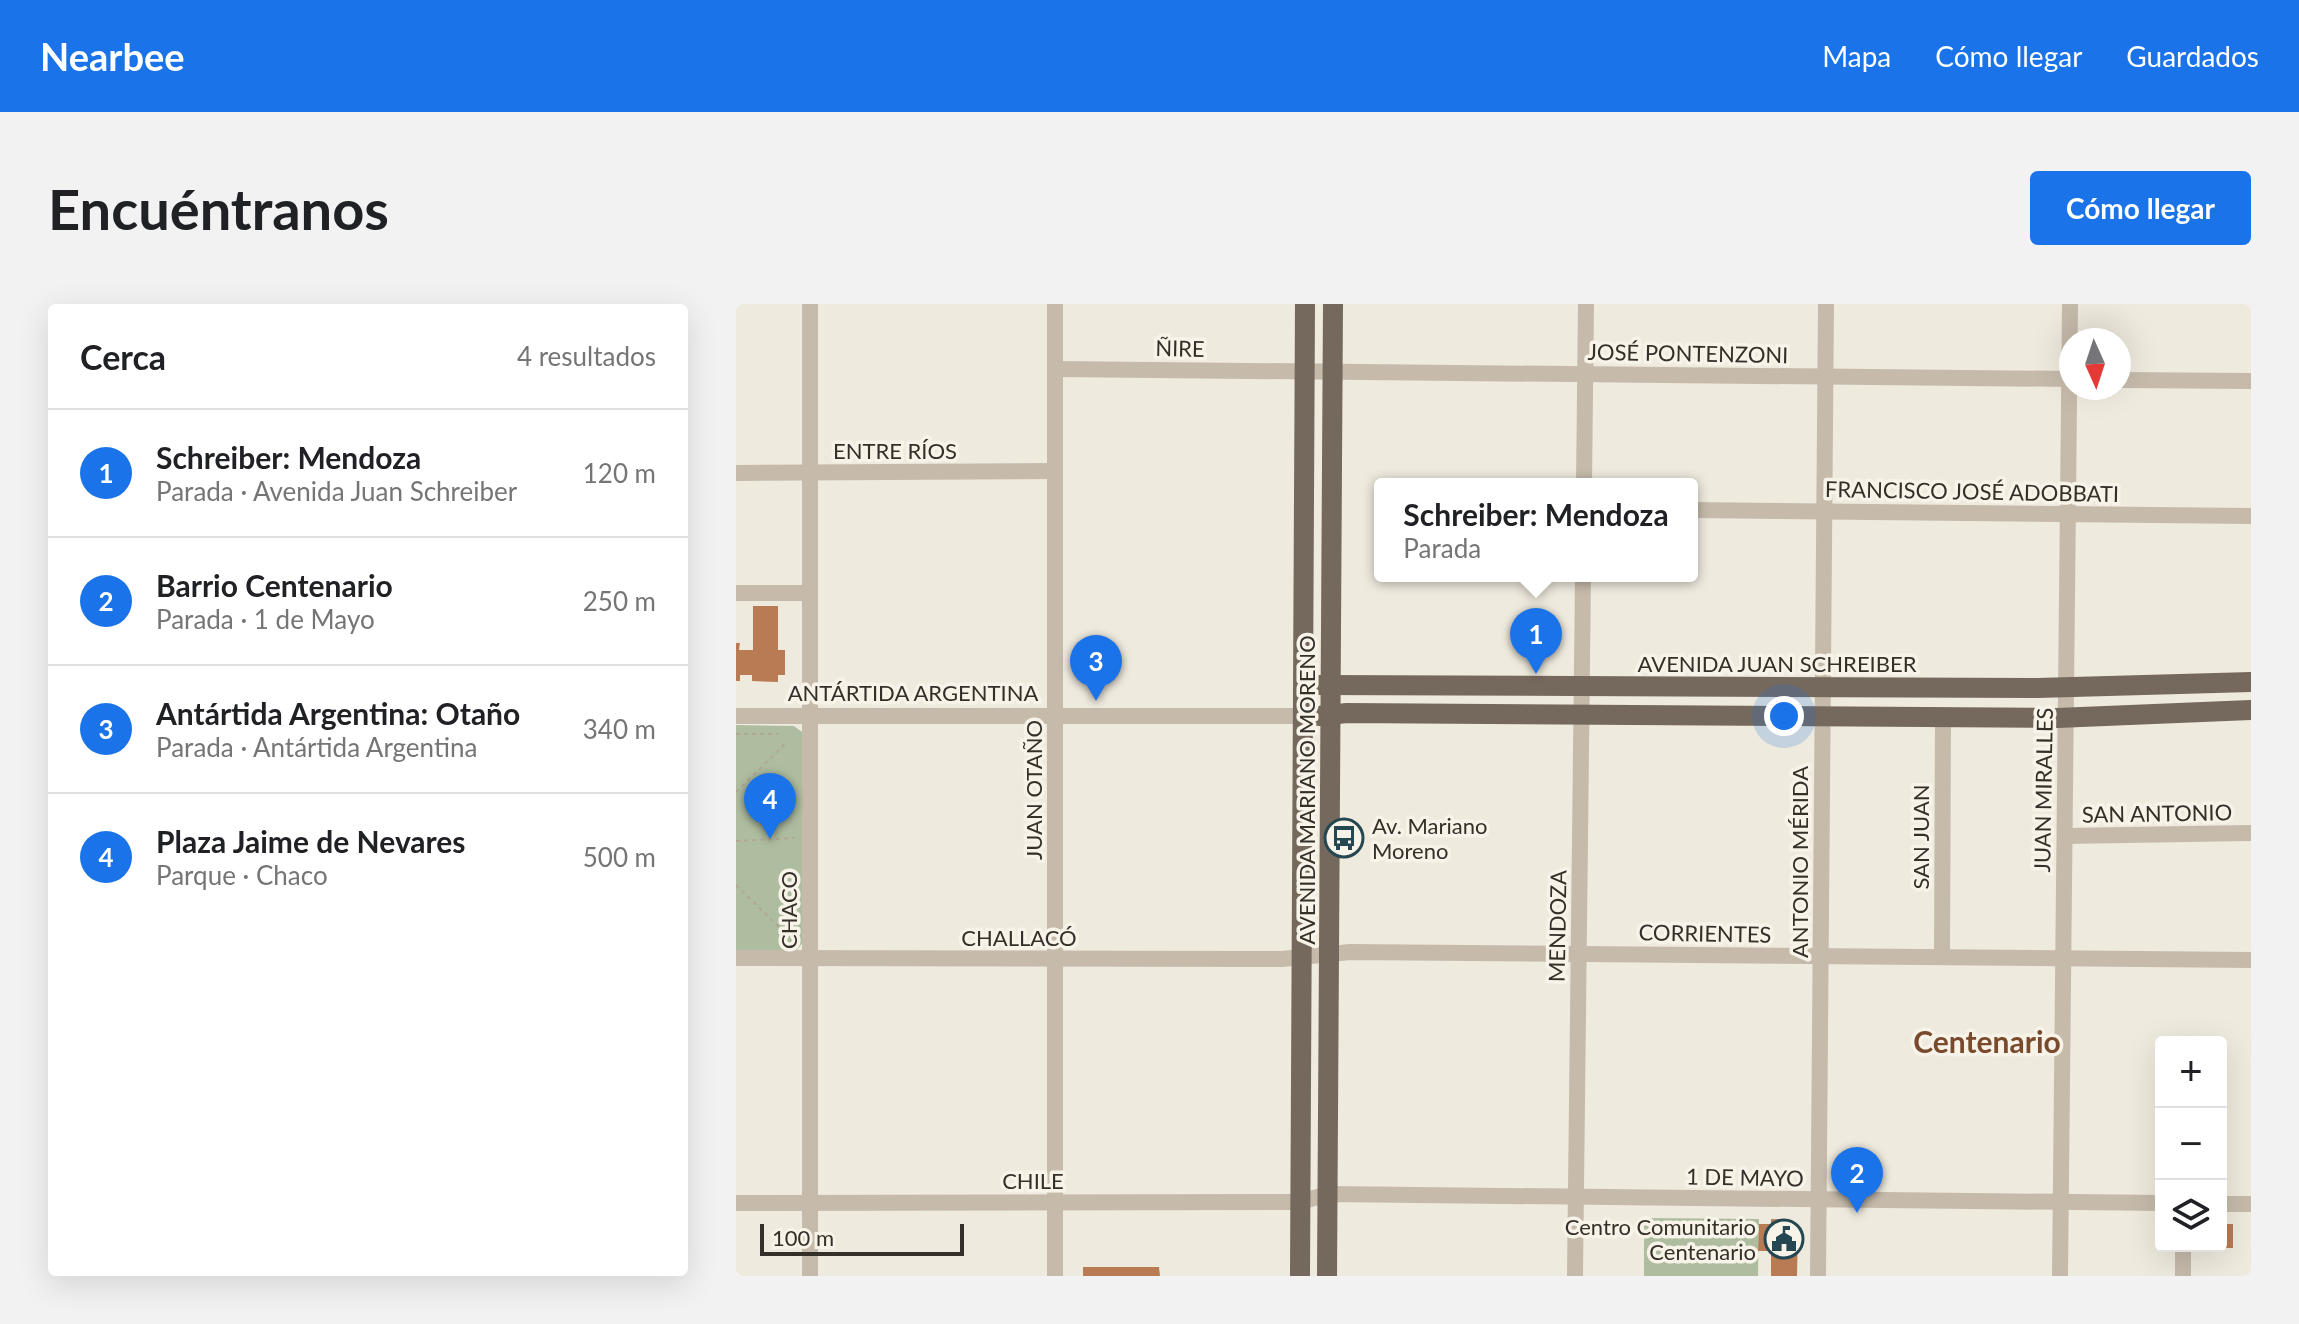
<!DOCTYPE html>
<html lang="es">
<head>
<meta charset="utf-8">
<style>
  body { margin:0; font-family:Lato,sans-serif; background:#f2f2f2; color:#202124 }
  .controls { position:absolute; right:24px; bottom:24px; display:grid; overflow:hidden; border-radius:8px; box-shadow:0 8px 32px #0002 }
  .controls button { width:72px; height:72px; display:grid; place-items:center; padding:0; border:0; border-bottom:2px solid #e0e0e0; background:#fff; color:#202124; font:40px sans-serif }
  .compass { position:absolute; left:1323px; top:24px; width:72px; height:72px; border-radius:50%; background:#fff; box-shadow:0 8px 32px #0002; rotate:177deg }
  .scale { position:absolute; left:24px; bottom:20px; width:204px; box-sizing:border-box; padding-left:8px; border:4px solid #352f29; border-top:0; font-size:22px; line-height:28px; white-space:nowrap; color:#352f29; -webkit-text-stroke:6px #f7f3e9; paint-order:stroke }
  .you { position:absolute; left:1048px; top:412px; width:28px; height:28px; margin:-20px; border:6px solid #fff; border-radius:50%; background:#1a73e8; box-shadow:0 0 0 12px #1a73e833 }
  .badge { display:grid; place-items:center; width:52px; height:52px; border-radius:50%; background:#1a73e8; color:#fff; font-size:26px; font-weight:700 }
  .pin { position:absolute; translate:-50% -66px; filter:drop-shadow(0 2px 4px #0008) }
  .pin::after { content:''; position:absolute; top:42px; width:28px; height:24px; background:inherit; clip-path:polygon(0 0,100% 0,50% 100%) }
  .popup { position:absolute; left:638px; top:174px; width:324px; height:104px; box-sizing:border-box; display:grid; place-content:center; border-radius:8px; background:#fff; filter:drop-shadow(0 2px 6px #0005); font-size:26px; white-space:nowrap; color:#757577 }
  .popup b { font-size:30px; color:#202124 }
  .popup::after { content:''; position:absolute; left:50%; top:100%; margin-left:-16px; border:16px solid transparent; border-top-color:#fff }
  .list { margin:0; padding:0; list-style:none }
  h2 { display:flex; justify-content:space-between; align-items:center; height:104px; margin:0; padding:0 32px; font-size:34px }
  h2 small { font-size:26px; font-weight:400; color:#757577 }
  .list li { display:grid; grid-template-columns:52px 1fr auto; gap:24px; align-items:center; box-sizing:border-box; height:128px; padding:0 32px; border-top:2px solid #e0e0e0 }
  .list b { display:block; font-size:30px; white-space:nowrap }
  .list p { margin:0; font-size:26px; white-space:nowrap; color:#757577 }
  .list em { font-size:26px; font-style:normal; color:#757577 }
  .icon { flex:none; width:44px; height:44px; fill:none; stroke:currentColor; stroke-width:2; stroke-linecap:round; stroke-linejoin:round }
  .map { position:relative; flex:none; width:1515px; height:972px; overflow:hidden; border-radius:8px }
  header { display:flex; align-items:center; gap:48px; box-sizing:border-box; height:112px; padding:0 40px; background:#1a73e8; color:#fff }
  header strong { font-size:38px }
  nav { display:flex; gap:44px; margin-inline-start:auto; font-size:28px }
  .intro { display:flex; align-items:center; justify-content:space-between; box-sizing:border-box; height:192px; padding:0 48px }
  h1 { margin:0; font-size:56px }
  .button { padding:20px 36px; border-radius:8px; background:#1a73e8; color:#fff; font-size:28px; font-weight:700 }
  main { display:flex; gap:48px; padding:0 48px }
  aside { flex:1; background:#fff; border-radius:8px; box-shadow:0 8px 32px #0002 }
  .map>svg:first-child { display:block }
  .green { fill:#aebd9f }
  .building { fill:#b87b53 }
  .lines { fill:none; stroke-linecap:round; stroke-linejoin:round }
  .path { stroke:#b2a695; stroke-width:2; stroke-dasharray:4 4; stroke-linecap:butt }
  .minor { stroke:#c6bbab; stroke-width:16 }
  .major { stroke:#75685c; stroke-width:20 }
  .labels { text-anchor:middle; dominant-baseline:central; stroke-width:7; stroke-linejoin:round; paint-order:stroke }
  .street-label { font-size:22px; fill:#352f29; stroke:#f7f3e9 }
  .poi-label { font-size:22px; fill:#352f29; stroke:#f7f3e9; text-anchor:start }
  .district-label { font-size:30px; font-weight:bold; fill:#7a4a2c; stroke:#f7f3e9 }
</style>
</head>
<body>
<header>
<strong>Nearbee</strong>
<nav><a>Mapa</a><a>Cómo llegar</a><a>Guardados</a></nav>
</header>
<div class="intro"><h1>Encuéntranos</h1><a class="button">Cómo llegar</a></div>
<main>
<aside>
<h2>Cerca<small>4 resultados</small></h2>
<ul class="list">
<li><span class="badge">1</span><div><b>Schreiber: Mendoza</b><p>Parada · Avenida Juan Schreiber</p></div><em>120 m</em></li>
<li><span class="badge">2</span><div><b>Barrio Centenario</b><p>Parada · 1 de Mayo</p></div><em>250 m</em></li>
<li><span class="badge">3</span><div><b>Antártida Argentina: Otaño</b><p>Parada · Antártida Argentina</p></div><em>340 m</em></li>
<li><span class="badge">4</span><div><b>Plaza Jaime de Nevares</b><p>Parque · Chaco</p></div><em>500 m</em></li>
</ul>
</aside>
<div class="map">
<svg width="1515" height="972" viewBox="0 0 1515 972">
  <rect width="100%" height="100%" fill="#efeade"/>
  <g class="green">
    <polygon points="0,421 58,422 66,428 67,638 61,646 0,647"/>
    <polygon points="908,914 1023,915 1022,972 908,972"/>
  </g>
  <g class="building">
    <polygon points="17,302 42,302 42,346 49,346 49,371 42,371 42,378 16,377 16,371 4,371 4,377 0,377 0,339 4,339 3,346 17,346"/>
    <polygon points="1035,915 1055,916 1062,923 1061,972 1035,972 1035,947 1022,947 1023,920 1035,920"/>
    <rect x="1485" y="920" width="12" height="24"/>
    <polygon points="347,963 423,963 424,972 347,972"/>
  </g>
  <g class="lines">
    <g class="path">
      <polyline points="0,430 42,430"/>
      <polyline points="0,488 50,439"/>
      <polyline points="0,537 58,534"/>
      <polyline points="0,581 50,630"/>
    </g>
    <g class="minor">
      <polyline points="319,65 1335,75"/>
      <polyline points="1383,76 1515,77"/>
      <polyline points="0,169 319,167"/>
      <polyline points="848,180 850,0"/>
      <polyline points="956,206 1515,212"/>
      <polyline points="0,289 74,289"/>
      <polyline points="0,412 567,412"/>
      <polyline points="1329,532 1515,529"/>
      <polyline points="1206,653 1207,413"/>
      <polyline points="0,654 546,655 614,648 1515,656"/>
      <polyline points="0,899 564,898 592,890 1425,899"/>
      <polyline points="1485,900 1515,900"/>
      <polyline points="74,972 74,0"/>
      <polyline points="319,972 319,0"/>
      <polyline points="839,972 847,272"/>
      <polyline points="1082,972 1090,0"/>
      <polyline points="1324,972 1334,0"/>
      <polyline points="1447,972 1447,942"/>
    </g>
    <g class="major">
      <polyline points="583,381 1301,384 1515,378"/>
      <polyline points="583,412 611,409 1321,414 1515,406"/>
      <polyline points="564,972 569,0"/>
      <polyline points="591,972 597,0"/>
    </g>
  </g>
  <defs>
    <symbol id="bus-ring" viewBox="-11 -11 22 22"><circle r="9.5" fill="#f7f3e9" stroke="#244751" stroke-width="1.5"/><path d="M-5-6H5V4H4V6H2V4H-2V6H-4V4H-5ZM-3.5-4V0h7V-4ZM-3.5 1.2v1.5H-2V1.2ZM2 1.2v1.5H3.5V1.2Z" fill="#244751"/></symbol>
    <symbol id="civic-ring" viewBox="-11 -11 22 22"><circle r="9.5" fill="#f7f3e9" stroke="#244751" stroke-width="1.5"/><path d="M-.6-6.5H3V-4.5H.6V-3L4-1V1h2V6H-6V1h2V-1L-.6-3ZM-1.2 2.5V6h2.4V2.5Z" fill="#244751"/></symbol>
  </defs>
  <g fill-rule="evenodd">
    <use href="#bus-ring" x="586" y="512" width="44" height="44"/>
    <use href="#civic-ring" x="1026" y="913" width="44" height="44"/>
  </g>
  <g class="labels">
    <g class="street-label">
      <text transform="translate(444 44) rotate(1)">ÑIRE</text>
      <text transform="translate(952 49) rotate(1)">JOSÉ PONTENZONI</text>
      <text x="159" y="146">ENTRE RÍOS</text>
      <text transform="translate(1236 187) rotate(1)">FRANCISCO JOSÉ ADOBBATI</text>
      <text x="1041" y="359">AVENIDA JUAN SCHREIBER</text>
      <text x="177" y="388">ANTÁRTIDA ARGENTINA</text>
      <text transform="translate(297 486) rotate(-90)">JUAN OTAÑO</text>
      <text transform="translate(570 486) rotate(-90)">AVENIDA MARIANO MORENO</text>
      <text transform="translate(1307 486) rotate(-89)">JUAN MIRALLES</text>
      <text transform="translate(1421 509) rotate(-1)">SAN ANTONIO</text>
      <text transform="translate(1184 533) rotate(-90)">SAN JUAN</text>
      <text transform="translate(1063 558) rotate(-90)">ANTONIO MÉRIDA</text>
      <text transform="translate(52 606) rotate(-90)">CHACO</text>
      <text transform="translate(821 622) rotate(-89)">MENDOZA</text>
      <text transform="translate(969 629) rotate(1)">CORRIENTES</text>
      <text x="283" y="633">CHALLACÓ</text>
      <text transform="translate(1009 873) rotate(1)">1 DE MAYO</text>
      <text x="297" y="876">CHILE</text>
    </g>
    <g class="poi-label">
      <text x="636" y="521">Av. Mariano<tspan x="636" dy="25">Moreno</tspan></text>
      <text x="1020" y="922" text-anchor="end">Centro Comunitario<tspan x="1020" dy="25">Centenario</tspan></text>
    </g>
    <g class="district-label">
      <text x="1251" y="737">Centenario</text>
    </g>
  </g>
</svg>
<div class="controls">
<button>+</button>
<button>−</button>
<button><svg class="icon" aria-label="layers" viewBox="0 0 24 24"><path d="M12 4l9 5-9 5-9-5zM3 14l9 5 9-5"/></svg></button>
</div>
<svg class="compass" viewBox="-18 -18 36 36"><path d="M0-13l5 13h-10z" fill="#e53935"/><path d="M0 13l5-13h-10z" fill="#757577"/></svg>
<div class="scale">100 m</div>
<div class="you"></div>
<div class="pin badge" style="left:800px;top:370px">1</div>
<div class="popup"><b>Schreiber: Mendoza</b>Parada</div>
<div class="pin badge" style="left:1121px;top:909px">2</div>
<div class="pin badge" style="left:360px;top:397px">3</div>
<div class="pin badge" style="left:34px;top:535px">4</div>
</div>
</main>
</body>
</html>
